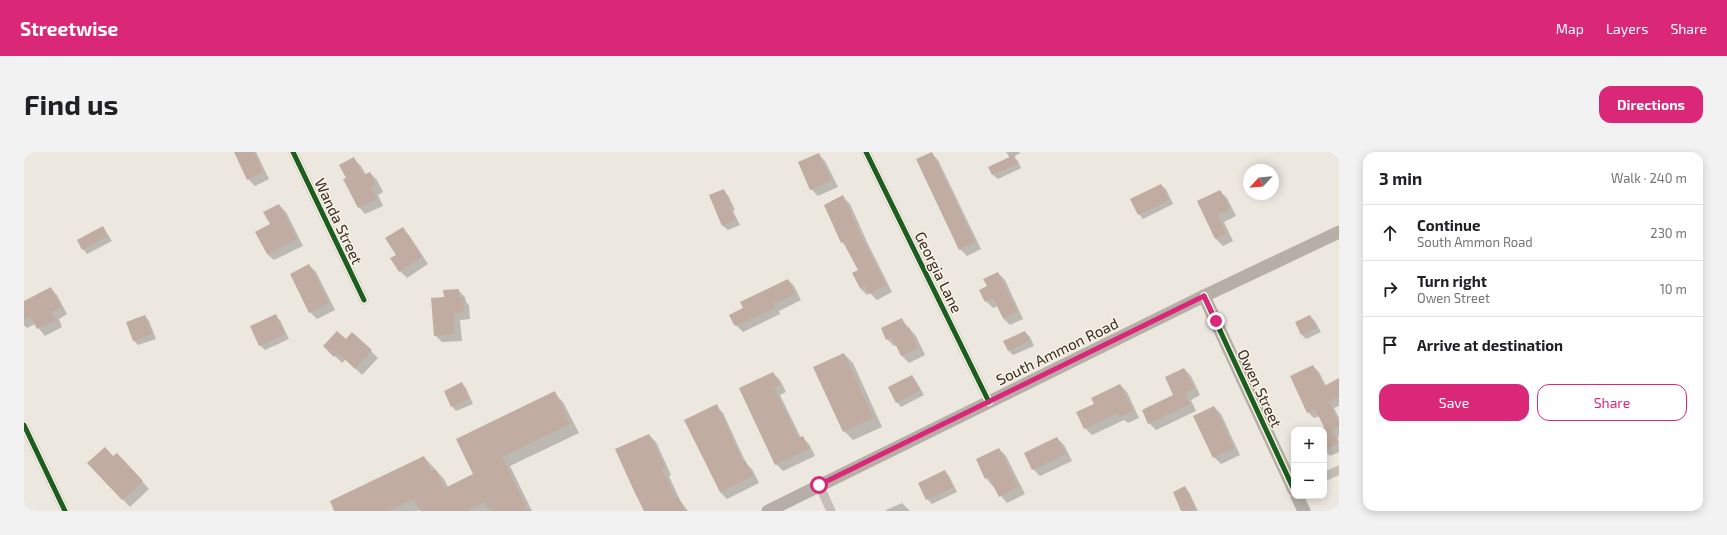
<!DOCTYPE html>
<html lang="en">
<head>
<meta charset="utf-8">
<style>
  body { margin:0; font-family:"Exo 2",sans-serif; background:#f2f2f2; color:#202124 }
  .controls { position:absolute; right:12px; bottom:12px; display:grid; overflow:hidden; border-radius:8px; box-shadow:0 2px 10px #0003 }
  .controls button { width:36px; height:36px; display:grid; place-items:center; padding:0; border:0; border-bottom:1px solid #e0e0e0; background:#fff; color:#202124; font:20px sans-serif }
  .compass { position:absolute; left:1219px; top:12px; width:36px; height:36px; border-radius:50%; background:#fff; box-shadow:0 2px 10px #0003; rotate:244deg }
  .stop { position:absolute; width:12px; height:12px; margin:-9px; border:3px solid #db2777; border-radius:50%; background:#fff }
  .stop.end { background:#db2777; border-color:#fff; box-shadow:0 1px 4px #0008 }
  .list { margin:0; padding:0; list-style:none }
  h2 { display:flex; justify-content:space-between; align-items:center; height:52px; margin:0; padding:0 16px; font-size:17px }
  h2 small { font-size:13px; font-weight:400; color:#757577 }
  .list li { display:grid; grid-template-columns:26px 1fr auto; gap:12px; align-items:center; box-sizing:border-box; height:56px; padding:0 16px; border-top:1px solid #e0e0e0 }
  .list b { display:block; font-size:15px; white-space:nowrap }
  .list p { margin:0; font-size:13px; white-space:nowrap; color:#757577 }
  .list em { font-size:13px; font-style:normal; color:#757577 }
  .actions { display:flex; gap:8px; padding:12px 16px }
  .actions a { flex:1; padding:9px 0; border:1px solid #db2777; border-radius:12px; text-align:center; font-size:14px; color:#db2777 }
  .actions .main { background:#db2777; color:#fff }
  .icon { flex:none; width:22px; height:22px; fill:none; stroke:currentColor; stroke-width:2; stroke-linecap:round; stroke-linejoin:round }
  .map { position:relative; flex:none; width:1315px; height:359px; overflow:hidden; border-radius:12px }
  header { display:flex; align-items:center; gap:24px; box-sizing:border-box; height:56px; padding:0 20px; background:#db2777; color:#fff }
  header strong { font-size:19px }
  nav { display:flex; gap:22px; margin-inline-start:auto; font-size:14px }
  .intro { display:flex; align-items:center; justify-content:space-between; box-sizing:border-box; height:96px; padding:0 24px }
  h1 { margin:0; font-size:28px }
  .button { padding:10px 18px; border-radius:12px; background:#db2777; color:#fff; font-size:14px; font-weight:700 }
  main { display:flex; gap:24px; padding:0 24px }
  aside { flex:1; background:#fff; border-radius:12px; box-shadow:0 2px 10px #0003 }
  .map>svg:first-child { display:block }
  .shadow { fill:#0003 }
  .building { fill:#c0aca0 }
  .lines { fill:none; stroke-linecap:round; stroke-linejoin:round }
  .street { stroke:#c5bfb8; stroke-width:9 }
  .secondary { stroke:#b6afa8; stroke-width:13 }
  .cycleway-casing { stroke:#f9f2e5; stroke-width:8 }
  .cycleway { stroke:#1b5e20; stroke-width:5 }
  .route { stroke:#db2777; stroke-width:5 }
  .labels { text-anchor:middle; dominant-baseline:central; stroke-width:3; stroke-linejoin:round; paint-order:stroke }
  .street-label { font-size:15px; fill:#352c26; stroke:#f9f2e5 }
</style>
</head>
<body>
<header>
<strong>Streetwise</strong>
<nav><a>Map</a><a>Layers</a><a>Share</a></nav>
</header>
<div class="intro"><h1>Find us</h1><a class="button">Directions</a></div>
<main>
<div class="map">
<svg width="1315" height="359" viewBox="0 0 1315 359">
  <rect width="100%" height="100%" fill="#ece7df"/>
  <g class="shadow">
    <polygon points="211,0 232,0 245,27 231,34 224,27"/>
    <polygon points="982,0 995,0 996,1 990,5 994,9 997,16 974,27 969,23 986,6"/>
    <polygon points="907,1 914,8 957,97 943,104 936,97"/>
    <polygon points="794,2 801,9 814,35 794,44 787,37"/>
    <polygon points="330,7 337,14 342,23 346,21 353,28 359,40 354,43 359,54 341,62 335,55 323,26"/>
    <polygon points="1137,33 1142,37 1149,52 1119,67 1115,62"/>
    <polygon points="699,38 704,43 711,58 709,59 716,73 704,78 699,74 686,44"/>
    <polygon points="1196,39 1203,46 1212,64 1200,70 1209,89 1199,94 1192,87 1174,49"/>
    <polygon points="819,45 826,52 843,90 868,140 853,148 846,141 843,143 836,136 835,119 823,95 818,90"/>
    <polygon points="255,53 262,60 279,94 250,108 243,102 247,73"/>
    <polygon points="79,75 88,89 63,102 59,97"/>
    <polygon points="378,76 385,83 404,112 383,126 376,119 373,103"/>
    <polygon points="285,113 292,120 311,158 293,167 286,160"/>
    <polygon points="974,121 981,128 999,167 986,173 979,166 974,154 969,156 962,149 964,135"/>
    <polygon points="764,128 770,134 777,148 755,159 756,162 719,180 713,174 707,163 721,157"/>
    <polygon points="26,136 33,143 43,162 35,167 38,175 21,184 11,172 3,176 0,173 0,150"/>
    <polygon points="434,138 441,145 442,150 445,153 446,167 436,168 438,189 418,190 411,183 421,146"/>
    <polygon points="121,164 125,169 132,187 114,193 110,189"/>
    <polygon points="251,164 256,168 265,187 241,198 236,193"/>
    <polygon points="1286,164 1291,169 1297,180 1282,187 1278,183"/>
    <polygon points="877,167 892,184 901,203 885,211 878,204 873,193 870,194 863,187"/>
    <polygon points="1001,180 1006,185 1010,194 989,203 984,198"/>
    <polygon points="329,182 354,206 338,223 322,207 318,211 301,194 322,189"/>
    <polygon points="820,202 829,211 858,275 829,288 820,279"/>
    <polygon points="1289,214 1295,220 1302,234 1315,230 1315,254 1310,256 1315,266 1315,283 1314,284 1315,300 1306,304 1300,298 1300,278 1295,278 1301,275 1296,264 1290,266 1284,260"/>
    <polygon points="1160,217 1167,224 1176,243 1167,248 1172,259 1132,278 1125,271 1151,243"/>
    <polygon points="749,221 756,228 762,240 756,243 777,286 778,285 785,292 791,304 759,319 752,312 716,236"/>
    <polygon points="888,224 892,229 900,243 877,255 873,250"/>
    <polygon points="438,232 442,236 449,252 432,259 428,254"/>
    <polygon points="1096,233 1103,240 1115,266 1104,271 1100,268 1068,283 1061,276 1071,252"/>
    <polygon points="530,241 539,250 555,281 486,314 508,359 397,359 397,357 393,359 311,359 400,305 420,327 424,335 451,322"/>
    <polygon points="692,254 699,261 722,311 728,317 735,331 703,347 696,340 662,268"/>
    <polygon points="1190,255 1197,262 1216,303 1197,312 1190,305"/>
    <polygon points="625,283 632,290 647,323 645,324 656,348 664,359 621,359"/>
    <polygon points="1033,286 1040,293 1048,309 1016,324 1009,317"/>
    <polygon points="975,297 982,304 1001,342 983,351 962,326"/>
    <polygon points="90,305 100,309 125,337 106,355 65,311"/>
    <polygon points="921,320 925,324 933,340 908,352 903,347"/>
    <polygon points="1161,335 1165,340 1174,359 1159,359"/>
    <polygon points="878,351 886,359 862,359 862,358"/>
  </g>
  <g class="building">
    <polygon points="210,0 230,0 239,20 223,28"/>
    <polygon points="908,0 951,90 935,98 892,7"/>
    <polygon points="795,1 807,28 786,38 774,10"/>
    <polygon points="990,3 993,12 968,23 964,15"/>
    <polygon points="330,5 339,23 346,20 352,33 347,35 353,47 334,56 319,27 322,26 315,13"/>
    <polygon points="1137,32 1145,48 1114,63 1106,47"/>
    <polygon points="700,37 707,53 705,54 712,68 698,74 685,43"/>
    <polygon points="1196,38 1206,57 1193,63 1202,82 1191,87 1173,49"/>
    <polygon points="819,43 836,82 862,133 845,142 841,134 836,136 828,121 834,118 819,90 817,91 800,53"/>
    <polygon points="255,52 273,87 243,102 231,80 246,72 239,60"/>
    <polygon points="79,74 84,84 58,98 53,88"/>
    <polygon points="379,75 398,105 375,120 366,106 372,103 361,86"/>
    <polygon points="285,112 305,151 285,161 266,122"/>
    <polygon points="974,120 993,160 979,166 969,146 961,150 955,138 963,134 959,127"/>
    <polygon points="764,127 771,142 749,152 751,156 712,174 710,173 705,163 719,156 716,150"/>
    <polygon points="27,135 37,155 28,160 32,168 13,177 6,164 0,167 0,149"/>
    <polygon points="435,137 435,145 439,145 440,160 430,161 431,182 410,184 407,146 420,145 419,138"/>
    <polygon points="252,162 261,182 235,194 226,174"/>
    <polygon points="121,163 128,182 109,189 102,170"/>
    <polygon points="1286,163 1293,176 1277,183 1271,170"/>
    <polygon points="878,166 883,177 885,175 894,196 877,204 868,185 862,188 857,176"/>
    <polygon points="313,179 322,187 328,180 348,198 331,217 314,201 310,205 299,194"/>
    <polygon points="1001,179 1006,189 984,199 979,189"/>
    <polygon points="820,201 849,266 819,280 789,215"/>
    <polygon points="1289,213 1300,234 1315,226 1315,245 1305,250 1315,271 1315,274 1308,278 1315,291 1300,298 1300,275 1291,257 1283,261 1266,224"/>
    <polygon points="1160,216 1170,236 1161,241 1166,252 1124,272 1118,258 1149,243 1141,225"/>
    <polygon points="749,220 756,233 750,236 774,286 779,284 785,297 751,313 715,236"/>
    <polygon points="888,223 896,238 872,251 864,235"/>
    <polygon points="438,230 445,247 427,255 420,239"/>
    <polygon points="1096,232 1109,259 1096,265 1094,261 1060,277 1052,260 1070,252 1067,246"/>
    <polygon points="531,239 546,272 478,305 504,359 466,359 461,350 443,359 396,359 390,347 365,359 310,359 306,349 400,304 407,319 411,317 421,336 449,322 432,287"/>
    <polygon points="693,252 719,310 721,308 729,324 696,340 660,268"/>
    <polygon points="1190,254 1210,296 1189,306 1169,264"/>
    <polygon points="625,282 641,316 638,317 652,346 654,345 661,359 620,359 610,339 591,297"/>
    <polygon points="1033,285 1042,302 1008,318 1000,301"/>
    <polygon points="81,295 89,304 93,301 119,329 98,348 63,311"/>
    <polygon points="975,296 994,335 975,345 965,325 961,327 952,307"/>
    <polygon points="921,318 929,335 902,348 894,331"/>
    <polygon points="1161,334 1171,356 1165,359 1157,359 1149,340"/>
  </g>
  <g class="lines">
    <g class="street">
      <polyline points="269,0 340,148"/>
      <polyline points="842,0 965,250"/>
      <polyline points="0,273 41,359"/>
      <polyline points="1300,325 1315,318"/>
      <polyline points="795,333 807,359"/>
    </g>
    <g class="secondary">
      <polyline points="1180,144 1270,338"/>
      <polyline points="1273,344 1280,359"/>
      <polyline points="744,359 1180,144 1315,80"/>
    </g>
    <defs>
      <g id="cycleway">
        <polyline points="269,0 340,148"/>
        <polyline points="842,0 965,250"/>
        <polyline points="1180,144 1270,338"/>
        <polyline points="0,273 41,359"/>
      </g>
    </defs>
    <use href="#cycleway" class="cycleway-casing"/>
    <use href="#cycleway" class="cycleway"/>
  </g>
  <g class="lines">
    <polyline class="route" points="795,333 1180,144 1192,169"/>
  </g>
  <g class="labels">
    <g class="street-label">
      <text transform="translate(315 69) rotate(65)">Wanda Street</text>
      <text transform="translate(915 120) rotate(64)">Georgia Lane</text>
      <text transform="translate(1033 199) rotate(-26)">South Ammon Road</text>
      <text transform="translate(1236 236) rotate(65)">Owen Street</text>
    </g>
  </g>
</svg>
<div class="controls">
<button>+</button>
<button>−</button>
</div>
<svg class="compass" viewBox="-18 -18 36 36"><path d="M0-13l5 13h-10z" fill="#e53935"/><path d="M0 13l5-13h-10z" fill="#757577"/></svg>
<div class="stop" style="left:795px;top:333px"></div>
<div class="stop end" style="left:1192px;top:169px"></div>
</div>
<aside>
<h2>3 min<small>Walk · 240 m</small></h2>
<ul class="list">
<li><svg class="icon" aria-label="ahead" viewBox="0 0 24 24"><path d="M12 20V5M6 11l6-6 6 6"/></svg><div><b>Continue</b><p>South Ammon Road</p></div><em>230 m</em></li>
<li><svg class="icon" aria-label="right" viewBox="0 0 24 24"><path d="M7 20v-9h11M14 6l5 5-5 5"/></svg><div><b>Turn right</b><p>Owen Street</p></div><em>10 m</em></li>
<li><svg class="icon" aria-label="arrive" viewBox="0 0 24 24"><path d="M6 21V4h12l-3 4 3 4H6"/></svg><div><b>Arrive at destination</b></div></li>
</ul>
<div class="actions"><a class="main">Save</a><a>Share</a></div>
</aside>
</main>
</body>
</html>
